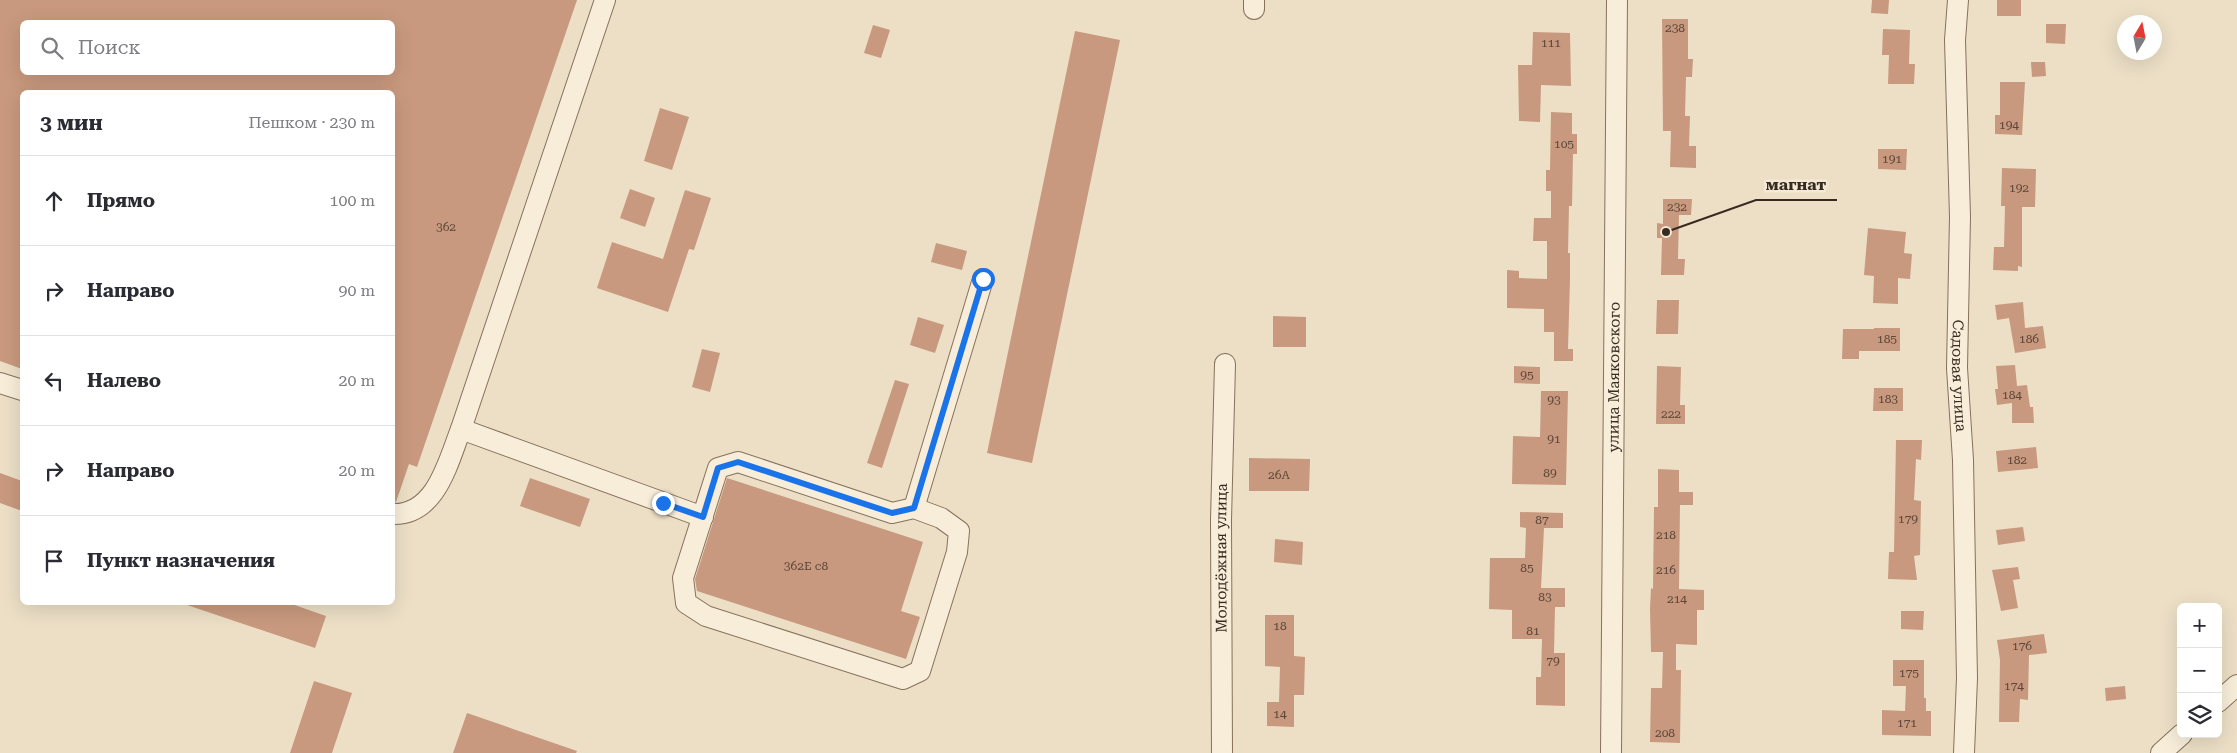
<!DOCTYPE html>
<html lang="ru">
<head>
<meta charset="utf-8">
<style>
  body { margin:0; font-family:"Roboto Serif",serif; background:#f7f7f7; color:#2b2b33 }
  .controls { position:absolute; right:15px; bottom:15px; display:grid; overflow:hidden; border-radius:8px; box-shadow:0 5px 20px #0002 }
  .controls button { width:45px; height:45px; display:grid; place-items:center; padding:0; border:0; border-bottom:1px solid #e1e1e2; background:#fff; color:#2b2b33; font:25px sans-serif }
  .compass { position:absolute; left:2117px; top:15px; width:45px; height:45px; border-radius:50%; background:#fff; box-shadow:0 5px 20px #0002; rotate:10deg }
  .stop { position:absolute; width:15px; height:15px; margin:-11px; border:4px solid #1a73e8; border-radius:50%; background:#fff }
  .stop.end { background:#1a73e8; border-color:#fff; box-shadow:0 1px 5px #0008 }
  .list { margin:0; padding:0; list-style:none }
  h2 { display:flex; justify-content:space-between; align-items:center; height:65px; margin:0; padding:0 20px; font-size:21px }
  h2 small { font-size:16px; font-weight:400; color:#7c7c81 }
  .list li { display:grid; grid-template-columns:32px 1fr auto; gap:15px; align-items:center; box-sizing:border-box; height:90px; padding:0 20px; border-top:1px solid #e1e1e2 }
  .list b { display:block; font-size:19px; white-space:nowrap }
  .list em { font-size:16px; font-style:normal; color:#7c7c81 }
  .icon { flex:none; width:28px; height:28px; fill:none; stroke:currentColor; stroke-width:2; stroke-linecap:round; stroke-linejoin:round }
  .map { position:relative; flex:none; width:2237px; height:753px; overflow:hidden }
  .search { position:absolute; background:#fff; box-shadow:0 5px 20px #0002; left:20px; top:20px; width:375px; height:55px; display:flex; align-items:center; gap:12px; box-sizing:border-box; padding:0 18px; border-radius:8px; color:#7c7c81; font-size:19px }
  .panel { position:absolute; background:#fff; box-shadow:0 5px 20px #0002; left:20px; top:90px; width:375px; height:515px; border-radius:8px }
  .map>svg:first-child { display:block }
  .building { fill:#c8997e; fill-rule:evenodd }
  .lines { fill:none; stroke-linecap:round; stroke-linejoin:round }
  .minor-casing { stroke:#86715d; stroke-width:22 }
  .minor { stroke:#f7edd9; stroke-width:20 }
  .route { stroke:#1a73e8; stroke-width:6 }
  .labels { text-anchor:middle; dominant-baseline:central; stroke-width:5; stroke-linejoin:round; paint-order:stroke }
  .number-label { font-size:12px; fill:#5b4638 }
  .street-label { font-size:15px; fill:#372a20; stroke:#f4e9d5 }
  .leader { fill:none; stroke:#372a20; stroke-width:2 }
  .callout-dot { fill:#372a20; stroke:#f4e9d5; stroke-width:2 }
  .callout-label { font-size:16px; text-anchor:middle; font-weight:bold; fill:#372a20; stroke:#f4e9d5; stroke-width:5; stroke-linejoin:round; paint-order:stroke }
</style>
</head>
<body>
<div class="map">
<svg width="2237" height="753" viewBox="0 0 2237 753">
  <rect width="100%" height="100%" fill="#ecdfc6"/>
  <g class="building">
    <path d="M0,0H577L417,467L409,464L396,502H392V92H22V369L0,361ZM22,22H392V72H22Z"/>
    <polygon points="1872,0 1889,0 1888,14 1871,13"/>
    <rect x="1997" y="0" width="24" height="16"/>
    <polygon points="1662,19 1688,19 1688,59 1693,59 1692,77 1686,77 1685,116 1690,116 1689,146 1696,146 1696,168 1670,167 1671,131 1663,131"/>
    <polygon points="2046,24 2066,24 2065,44 2046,43"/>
    <polygon points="873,25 890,30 881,58 864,53"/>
    <polygon points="1883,29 1910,30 1909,64 1915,64 1914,84 1888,84 1889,55 1882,55"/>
    <polygon points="1075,31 1120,40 1032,463 987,453"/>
    <polygon points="1533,32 1570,33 1571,86 1541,85 1540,122 1519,121 1518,65 1532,65"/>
    <polygon points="2031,62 2045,62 2046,76 2032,77"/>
    <polygon points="2000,82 2025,82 2022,135 1995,134 1995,115 2000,115"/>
    <polygon points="660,108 689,117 672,170 644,161"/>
    <polygon points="1551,112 1572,113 1572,134 1577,134 1577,154 1573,154 1572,206 1569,206 1568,253 1570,253 1570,279 1568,349 1573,349 1573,361 1554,361 1554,332 1544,332 1544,309 1507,308 1507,270 1519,271 1519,278 1547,279 1547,241 1533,241 1534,218 1551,218 1551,191 1546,191 1546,170 1550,170"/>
    <polygon points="1878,149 1907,149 1906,170 1878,169"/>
    <polygon points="2002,168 2036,169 2035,207 2022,207 2022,267 2018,266 2018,271 1993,270 1994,247 2004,247 2005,206 2001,206"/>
    <polygon points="630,189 655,198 645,227 620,218"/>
    <polygon points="685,190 711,198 694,250 689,249 668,312 597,288 612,242 663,259"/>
    <polygon points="1663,199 1692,199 1691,215 1679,215 1678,259 1685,259 1684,275 1661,275 1662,238 1657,238 1657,223 1663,224"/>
    <polygon points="1868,228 1906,232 1904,253 1912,254 1910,279 1898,278 1898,304 1873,303 1874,276 1864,275"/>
    <polygon points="936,243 967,251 962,270 931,262"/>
    <polygon points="1657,300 1679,300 1678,334 1656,334"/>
    <polygon points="2023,302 2025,328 2043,326 2046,348 2015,353 2009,318 1997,320 1995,305"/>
    <polygon points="1273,316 1306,317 1306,347 1273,347"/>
    <polygon points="918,317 944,325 935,353 910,345"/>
    <polygon points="1874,328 1900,328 1900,351 1859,351 1859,359 1842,359 1843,329 1874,329"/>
    <polygon points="702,349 720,353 710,392 692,387"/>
    <polygon points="2015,365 2017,386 2027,385 2030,407 2033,407 2034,423 2012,423 2012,403 1997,405 1995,389 1998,389 1996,366"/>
    <polygon points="1514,366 1540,367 1540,384 1514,383"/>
    <polygon points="1657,366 1681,367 1680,405 1685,405 1685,424 1656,424"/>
    <polygon points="895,380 909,384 882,468 867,463"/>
    <polygon points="1874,388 1903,388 1903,411 1873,411"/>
    <polygon points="1541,391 1568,391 1566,485 1512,484 1513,436 1540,437"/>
    <polygon points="1896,440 1922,440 1921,460 1916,459 1914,500 1921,501 1920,555 1914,556 1917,580 1888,579 1889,552 1894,552"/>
    <polygon points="2036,447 2038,468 1998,472 1996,451"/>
    <polygon points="1249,458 1310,459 1309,491 1249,491"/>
    <polygon points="1658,469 1679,470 1679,492 1693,492 1693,505 1680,505 1679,589 1704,590 1704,610 1697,610 1697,645 1676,644 1676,670 1681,670 1680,743 1650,742 1651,688 1662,688 1663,652 1651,652 1650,609 1651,588 1653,589 1654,507 1658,507"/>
    <polygon points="0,473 22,481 22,511 0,503"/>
    <polygon points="530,478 590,499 580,527 520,506"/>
    <polygon points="727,478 923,542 901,611 920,617 906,659 697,591 695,579"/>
    <polygon points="1520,512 1563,513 1563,528 1544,528 1541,588 1565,588 1565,607 1555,607 1554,653 1565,653 1565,706 1536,705 1536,677 1541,677 1542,639 1512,639 1512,610 1489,609 1490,558 1525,558 1526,528 1520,527"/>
    <polygon points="2023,527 2025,541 1998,545 1996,530"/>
    <polygon points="1275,539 1303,542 1302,565 1274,562"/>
    <polygon points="2018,567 2020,579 2013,580 2018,608 2001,611 1992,570"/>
    <polygon points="187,602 286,602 326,616 315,648 187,605"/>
    <polygon points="1901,611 1924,611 1923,630 1901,629"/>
    <polygon points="1265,615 1294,615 1294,656 1305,657 1304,695 1294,695 1294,727 1267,726 1267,702 1279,702 1280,667 1265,666"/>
    <polygon points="2044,634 2047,653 2029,655 2028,700 2020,699 2019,722 1999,722 2000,660 1997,640"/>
    <polygon points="1893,660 1924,660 1924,698 1926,698 1926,711 1931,711 1931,736 1882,735 1882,710 1905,711 1906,686 1893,686"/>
    <polygon points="314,681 352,693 332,753 290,753"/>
    <polygon points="2125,686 2126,699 2106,701 2105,688"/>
    <polygon points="467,713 577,751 576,753 453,753"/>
  </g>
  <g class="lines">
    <defs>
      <g id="minor">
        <path id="s1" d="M1958,0L1955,40L1960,217L1957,368L1963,460L1967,678L1964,753"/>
        <polyline points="1254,9 1254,0"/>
        <polyline points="0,383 22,390"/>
        <polyline points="461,429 703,517"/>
        <polygon points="738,462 892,513 914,508 941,518 959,531 957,552 920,671 903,679 706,616 686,603 683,578 718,468"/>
        <polyline points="914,508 983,279"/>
        <path d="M392,514C436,516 448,462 461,429L605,0"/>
        <polyline points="2218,702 2237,685"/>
        <path id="s2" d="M1222,753L1221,520L1225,364"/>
        <path id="s3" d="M1611,753L1617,0"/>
        <polyline points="2161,753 2182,734"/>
      </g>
    </defs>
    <use href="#minor" class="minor-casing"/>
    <use href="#minor" class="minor"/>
  </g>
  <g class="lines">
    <polyline class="route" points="663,503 703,517 718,468 738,462 892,513 914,508 983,279"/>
  </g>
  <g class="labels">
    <g class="number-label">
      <text x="1675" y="28">238</text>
      <text x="1551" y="43">111</text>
      <text x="2009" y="125">194</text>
      <text x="1564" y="144">105</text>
      <text x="1892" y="159">191</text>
      <text x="2019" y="188">192</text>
      <text x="1677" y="207">232</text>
      <text x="446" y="227">362</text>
      <text x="1887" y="339">185</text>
      <text x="2029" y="339">186</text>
      <text x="1527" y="375">95</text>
      <text x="2012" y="395">184</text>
      <text x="1888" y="399">183</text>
      <text x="1554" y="400">93</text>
      <text x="1671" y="414">222</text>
      <text x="1554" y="439">91</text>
      <text x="2017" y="460">182</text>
      <text x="1550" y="473">89</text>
      <text x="1279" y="475">26А</text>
      <text x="1908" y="519">179</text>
      <text x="1542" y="520">87</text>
      <text x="1666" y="535">218</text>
      <text x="806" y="566">362Е с8</text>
      <text x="1527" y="568">85</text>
      <text x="1666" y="570">216</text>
      <text x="1545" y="597">83</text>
      <text x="1677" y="599">214</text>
      <text x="1280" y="626">18</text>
      <text x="1533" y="631">81</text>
      <text x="2022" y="646">176</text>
      <text x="1553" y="661">79</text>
      <text x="1909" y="673">175</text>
      <text x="2014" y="686">174</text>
      <text x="1280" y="714">14</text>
      <text x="1907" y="723">171</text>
      <text x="1665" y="733">208</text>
    </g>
    <g class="street-label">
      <text stroke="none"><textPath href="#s3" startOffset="376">улица Маяковского</textPath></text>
      <text stroke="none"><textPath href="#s1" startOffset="376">Садовая улица</textPath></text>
      <text stroke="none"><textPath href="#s2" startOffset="195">Молодёжная улица</textPath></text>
    </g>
  </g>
  <path class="leader" d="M1666 232L1756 200H1837"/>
  <circle class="callout-dot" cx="1666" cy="232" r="5"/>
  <g class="callout-label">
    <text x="1796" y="190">магнат</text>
  </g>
</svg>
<div class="controls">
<button>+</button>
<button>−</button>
<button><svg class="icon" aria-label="layers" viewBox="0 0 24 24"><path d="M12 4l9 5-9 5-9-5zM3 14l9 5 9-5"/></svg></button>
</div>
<svg class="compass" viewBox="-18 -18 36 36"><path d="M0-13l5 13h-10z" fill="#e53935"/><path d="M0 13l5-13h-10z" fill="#7c7c81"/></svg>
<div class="stop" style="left:983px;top:279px"></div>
<div class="stop end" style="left:663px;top:503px"></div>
<div class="search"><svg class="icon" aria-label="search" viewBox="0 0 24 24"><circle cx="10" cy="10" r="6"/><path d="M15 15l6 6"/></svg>Поиск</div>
<section class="panel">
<h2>3 мин<small>Пешком · 230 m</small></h2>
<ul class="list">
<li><svg class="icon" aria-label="ahead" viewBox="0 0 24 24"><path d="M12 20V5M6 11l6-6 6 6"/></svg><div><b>Прямо</b></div><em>100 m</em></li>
<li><svg class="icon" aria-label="right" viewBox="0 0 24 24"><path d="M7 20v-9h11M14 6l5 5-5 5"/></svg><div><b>Направо</b></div><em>90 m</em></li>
<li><svg class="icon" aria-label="left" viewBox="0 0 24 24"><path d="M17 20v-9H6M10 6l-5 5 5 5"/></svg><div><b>Налево</b></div><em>20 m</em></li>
<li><svg class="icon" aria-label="right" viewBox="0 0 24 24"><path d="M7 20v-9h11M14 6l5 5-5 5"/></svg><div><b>Направо</b></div><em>20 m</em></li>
<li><svg class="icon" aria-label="arrive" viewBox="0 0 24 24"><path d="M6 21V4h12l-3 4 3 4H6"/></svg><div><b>Пункт назначения</b></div></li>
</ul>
</section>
</div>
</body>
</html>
